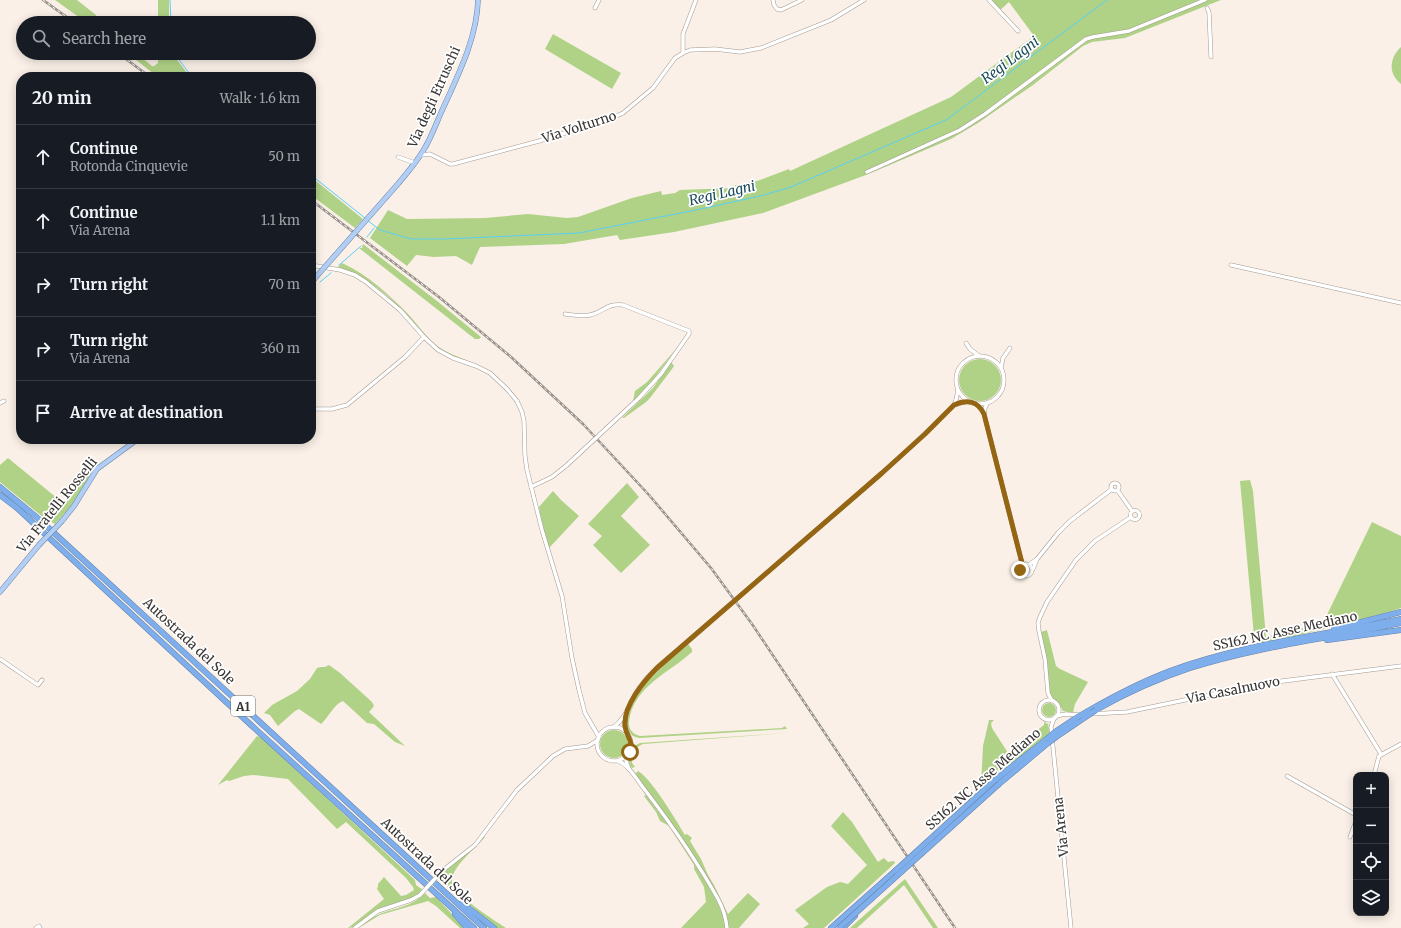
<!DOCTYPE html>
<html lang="en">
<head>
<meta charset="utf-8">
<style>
  body { margin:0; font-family:Merriweather,serif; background:#242831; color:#f1f3f6 }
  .controls { position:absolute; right:12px; bottom:12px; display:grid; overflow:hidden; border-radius:8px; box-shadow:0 2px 10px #0003 }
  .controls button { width:36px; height:36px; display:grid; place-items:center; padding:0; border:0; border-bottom:1px solid #363941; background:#171b24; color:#f1f3f6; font:20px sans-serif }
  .stop { position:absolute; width:12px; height:12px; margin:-9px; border:3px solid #946513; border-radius:50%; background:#fff }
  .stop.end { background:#946513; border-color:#fff; box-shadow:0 1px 4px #0008 }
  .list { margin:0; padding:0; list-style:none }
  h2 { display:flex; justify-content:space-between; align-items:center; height:52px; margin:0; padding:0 16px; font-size:17px }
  h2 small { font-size:13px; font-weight:400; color:#9ea1a6 }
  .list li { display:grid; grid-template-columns:26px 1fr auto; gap:12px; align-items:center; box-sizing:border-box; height:64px; padding:0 16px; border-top:1px solid #363941 }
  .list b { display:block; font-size:15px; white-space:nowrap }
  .list p { margin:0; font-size:13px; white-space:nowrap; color:#9ea1a6 }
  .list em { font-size:13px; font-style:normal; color:#9ea1a6 }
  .icon { flex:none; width:22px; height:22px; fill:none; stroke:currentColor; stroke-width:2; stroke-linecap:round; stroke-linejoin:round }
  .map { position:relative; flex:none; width:1401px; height:928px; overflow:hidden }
  .search { position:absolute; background:#171b24; box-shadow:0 2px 10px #0003; left:16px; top:16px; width:300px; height:44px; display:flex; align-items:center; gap:10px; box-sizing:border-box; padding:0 14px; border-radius:22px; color:#9ea1a6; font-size:15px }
  .panel { position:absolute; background:#171b24; box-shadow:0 2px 10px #0003; left:16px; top:72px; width:300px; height:372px; border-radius:16px }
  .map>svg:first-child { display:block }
  .grass { fill:#b0d287 }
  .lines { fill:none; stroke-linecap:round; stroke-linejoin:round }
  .stream { stroke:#59cff4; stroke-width:1 }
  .minor-casing { stroke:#a39a92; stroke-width:4.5 }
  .major-casing { stroke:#6684ab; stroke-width:5.5 }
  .highway-casing { stroke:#6684ab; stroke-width:6 }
  .minor { stroke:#fff; stroke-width:3.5 }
  .major { stroke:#b2cef4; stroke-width:4.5 }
  .highway { stroke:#7faeec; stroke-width:5 }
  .rail-casing { stroke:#98918b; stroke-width:2.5 }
  .rail { stroke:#fff; stroke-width:1; stroke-dasharray:3; stroke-linecap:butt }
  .minor-bridge-casing { stroke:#a39a92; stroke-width:4.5; stroke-linecap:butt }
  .major-bridge-casing { stroke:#6684ab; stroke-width:5.5; stroke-linecap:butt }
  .highway-bridge-casing { stroke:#6684ab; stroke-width:6; stroke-linecap:butt }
  .minor-bridge { stroke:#fff; stroke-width:3.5 }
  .major-bridge { stroke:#b2cef4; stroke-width:4.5 }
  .highway-bridge { stroke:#7faeec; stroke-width:5 }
  .route { stroke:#946513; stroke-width:5 }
  .labels { text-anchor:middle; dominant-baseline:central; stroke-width:3.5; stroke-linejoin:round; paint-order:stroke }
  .shield { fill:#fff; stroke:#747270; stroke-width:1 }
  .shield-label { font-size:12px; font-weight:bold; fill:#393532 }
  .street-label { font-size:13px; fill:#393532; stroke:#fff }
  .water-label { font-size:14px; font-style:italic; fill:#1a4c5c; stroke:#fff }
</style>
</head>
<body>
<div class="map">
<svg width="1401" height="928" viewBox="0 0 1401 928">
  <rect width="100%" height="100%" fill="#faf0e7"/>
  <g class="grass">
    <polygon points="55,0 77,0 96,15 94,21 97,23 87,23"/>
    <rect x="158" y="0" width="11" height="23"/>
    <polygon points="987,0 1221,0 1125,38 1092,42 1083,46 1033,85 978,123 951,139 866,175 763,213 674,232 620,240 617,235 564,244 480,247 472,265 456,256 434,257 416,255 407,266 370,238 388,210 407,219 485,218 528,214 567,218 578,217 632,198 661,191 662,195 675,193 680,190 732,188 732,186 757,181 789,169 790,171 951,97 1034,36 1009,2 998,12"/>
    <polygon points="553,34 621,73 612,89 545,49"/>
    <path d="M1401,47V84C1388,74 1389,58 1401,47Z"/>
    <polygon points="127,53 136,53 152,66 154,66 158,63 158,53 172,53 190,77 158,77"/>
    <polygon points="311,177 363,219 355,228 311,195"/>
    <polygon points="363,244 437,301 481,337 479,339 475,339 359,248 362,248"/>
    <path d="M342,263C368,275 387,293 407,313C417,323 425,336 436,345C445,352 456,356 466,360V362C455,357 444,353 435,346C424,338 416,324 406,314C387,294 364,275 338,267Z"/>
    <polygon points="676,349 651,383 633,401 635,391 647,382"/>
    <circle cx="980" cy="380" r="21"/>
    <polygon points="671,362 674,366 672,369 650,398 646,402 624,418 622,418 653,388"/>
    <polygon points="8,458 63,503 76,487 81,483 88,472 96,466 71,506 55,524 44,518 0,482 0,465"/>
    <path d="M1250,480L1253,491L1266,637L1323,623L1372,522L1401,536V608L1389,612C1347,623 1304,635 1261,643L1260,637L1254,636L1240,481Z"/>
    <polygon points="627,483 639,497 621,516 650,545 621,573 593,545 602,536 588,524"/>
    <polygon points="553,491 561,500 579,516 549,548 541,520 539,507"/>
    <polygon points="1047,630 1056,666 1060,669 1088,682 1075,704 1073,713 1063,711 1059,704 1052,698 1050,695 1047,660 1041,632"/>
    <path d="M688,644L692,649V652C669,673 634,686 629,721C628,729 633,734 640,736L782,728L785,726L787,729L639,738C634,737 630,735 628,729C625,722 628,715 631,708C644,680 665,664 688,644Z"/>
    <path d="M329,665L340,673L372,702L374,706L369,712L405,746L395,742L374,724L367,723L343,701C333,705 329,717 321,724L299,709L295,711L278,726L270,715L264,713L272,705L297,691L310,679L317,668L321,667H325Z"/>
    <circle cx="1049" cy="710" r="7"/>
    <polygon points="989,720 994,720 991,723 992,728 1008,753 1044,725 1044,722 1048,724 1050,734 1004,770 999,771 981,786 983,746"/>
    <circle cx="614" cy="744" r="14"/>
    <path d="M788,733L643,744C635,747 631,755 632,763L635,767L632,768C625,761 631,746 640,743Z"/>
    <path d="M257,736L262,738L415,880L416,885L423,890C410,903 394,903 378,912C369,917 359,928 348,928L384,899L377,889L378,886V884L384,877L401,896L406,895L414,890L413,887L406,878L346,822L337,829L288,779L253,775L244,776L229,781L227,780L218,785Z"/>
    <path d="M638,771C651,778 676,820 685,835L687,834L692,838L690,841L701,859L708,875L714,885L728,914L748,893L760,904L739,928H729L725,910L683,839L635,774Z"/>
    <path d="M646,795C664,819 681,842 697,868C709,887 722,905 726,928H681L706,902L704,887L694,869V865L669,826L660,821L656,812L644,796Z"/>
    <polygon points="843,812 852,822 878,862 884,858 888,862 894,861 895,863 824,928 803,928 809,924 795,910 827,887 840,882 848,884 867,865 831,826"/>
    <path d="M483,836L485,837C475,849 451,867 452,882C458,898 491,918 506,928H497L493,925L447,886L439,877Z"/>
    <polygon points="905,879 938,928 933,928 904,885 857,928 850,928"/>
    <path d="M425,893L430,898L436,897L465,928H460L436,906L428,901L380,915L360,927C363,924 366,921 370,919C389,907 409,910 425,893Z"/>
  </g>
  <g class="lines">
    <g class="stream">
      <polyline points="170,0 171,23"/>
      <polyline points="174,53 192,77"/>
      <polyline points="311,175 365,218"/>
      <polyline points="367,220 380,230 411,239 445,239 579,233 701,209 764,195 791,187 946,120 1107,0"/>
      <polyline points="367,237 374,228"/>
      <polyline points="339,265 361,246"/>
      <polyline points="320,282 331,273"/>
    </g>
    <defs>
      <g id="minor">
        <polyline points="773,0 774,5 777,9 781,10 802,0"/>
        <polyline points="989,0 1018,31"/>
        <polyline points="595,8 599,0"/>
        <polyline points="1207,8 1209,12 1211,57"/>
        <polyline points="683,53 683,34 696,0"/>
        <polyline points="421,155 430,154 450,164 453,164 539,141 610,119 623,113 653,88 675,58 683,53 690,50 715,49 740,52 761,48 831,20 864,0"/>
        <polyline points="398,157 415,163"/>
        <polyline points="867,172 960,130 985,114 1086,39 1093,37 1129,31 1205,0"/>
        <polyline points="311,265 340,270 355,275 366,282 400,310 424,337 438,350 453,358 476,366 490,373 507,389 517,401 522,412 524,421 525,456 527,470 542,530 562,596 572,658 579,690 585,713 599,737"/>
        <polyline points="1231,265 1401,303"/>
        <path d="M565,314C573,315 582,317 590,315C604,312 606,303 623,305L689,331V334L661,374L639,398"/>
        <polyline points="966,343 970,349 979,356"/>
        <circle cx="980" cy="380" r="24"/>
        <polyline points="1001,368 1003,358 1010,348"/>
        <polyline points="988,402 985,408 984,414 1022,563 1021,567"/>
        <polyline points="0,403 4,401"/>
        <polyline points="954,405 968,401"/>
        <polyline points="314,409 332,409 347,405 405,357 424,337"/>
        <circle cx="1115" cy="487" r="4"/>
        <polyline points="531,487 552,477 567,465"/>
        <polyline points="1118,491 1132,511"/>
        <circle cx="1135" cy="515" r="4.5"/>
        <path d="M794,549C849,502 904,456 954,405L956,400L958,390"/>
        <polyline points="1037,559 1058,533 1070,521 1112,489"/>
        <circle cx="1026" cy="570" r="6"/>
        <polyline points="1030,564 1037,559 1033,569"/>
        <polyline points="0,659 35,683 38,685 42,680"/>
        <polyline points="1332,674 1381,754"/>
        <circle cx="1049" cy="710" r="10"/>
        <polyline points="1052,701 1048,693 1045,659 1039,631 1038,623 1040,617 1047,602 1076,560 1095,541 1131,517"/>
        <polyline points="1090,714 1127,712 1267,683 1401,666"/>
        <polyline points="625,716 625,727 626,731"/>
        <polyline points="1056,716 1066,714 1080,715"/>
        <polyline points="1054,718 1051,727 1071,928"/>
        <circle cx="614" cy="744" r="17"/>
        <path d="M614,727C627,717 630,701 639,688C651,671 667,659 682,646"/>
        <polyline points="628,756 626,761 629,769"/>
        <path d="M618,761C629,765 637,780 645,790C671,824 697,861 718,899C723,908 726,918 727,928"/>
        <polyline points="1374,775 1379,756 1401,744"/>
        <polyline points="1287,776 1356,815"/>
        <polyline points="1350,837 1356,821"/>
        <polyline points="442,871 475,845 517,790 553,756 565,749 588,746 598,740"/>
        <polyline points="36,928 39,926 40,928"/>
        <polyline points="355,928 378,911 411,900 420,895"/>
      </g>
      <g id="major">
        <path d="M397,185C406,174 416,163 423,151C430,140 435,127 440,115C456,79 477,40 478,0"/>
        <polyline points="311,283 316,277"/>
        <polyline points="62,521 74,506 97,469 138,439"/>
        <polyline points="0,592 39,545"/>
      </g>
      <g id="highway">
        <polyline points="0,487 40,520 484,928"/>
        <polyline points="0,495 17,508 251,725 474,928"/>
        <polyline points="1334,629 1401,612"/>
        <polyline points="1327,640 1401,630"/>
        <path d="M1096,710C1126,693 1157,679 1190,668C1259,646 1331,638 1401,623"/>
        <path d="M1088,711C1114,696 1141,682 1170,671C1244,644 1324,635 1401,619"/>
        <polyline points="1055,732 1076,718"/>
        <polyline points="1056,737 1084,718"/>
        <polyline points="995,780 1048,738"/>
        <polyline points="999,784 1048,743"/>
        <polyline points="462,903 494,928"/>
        <polyline points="455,914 467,928"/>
        <polyline points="831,928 895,871"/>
        <polyline points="843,928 855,916"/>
      </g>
    </defs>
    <use href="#minor" class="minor-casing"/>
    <use href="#major" class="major-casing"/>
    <use href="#highway" class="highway-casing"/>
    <use href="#minor" class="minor"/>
    <use href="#major" class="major"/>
    <use href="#highway" class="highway"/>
    <defs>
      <g id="rail">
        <polyline points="43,0 75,23"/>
        <polyline points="118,53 150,77"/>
        <polyline points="311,200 439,297 511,357 583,424 649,495 711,568 752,624 955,928"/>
      </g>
    </defs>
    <use href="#rail" class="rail-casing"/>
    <use href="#rail" class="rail"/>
    <defs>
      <g id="minor-bridge">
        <polyline points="567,465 639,398"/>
        <polyline points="682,646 794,549"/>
        <polyline points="420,895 442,871"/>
      </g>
      <g id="major-bridge">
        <polyline points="316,277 397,185"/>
        <polyline points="39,545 62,521"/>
      </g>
      <g id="highway-bridge">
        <polyline points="1076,718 1088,711"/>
        <polyline points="1084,718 1096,710"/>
        <polyline points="1048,738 1055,732"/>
        <polyline points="1048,743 1056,737"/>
        <polyline points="895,871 995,780"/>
        <polyline points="839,928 999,784"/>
      </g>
    </defs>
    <use href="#minor-bridge" class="minor-bridge-casing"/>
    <use href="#major-bridge" class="major-bridge-casing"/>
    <use href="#highway-bridge" class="highway-bridge-casing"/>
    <use href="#minor-bridge" class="minor-bridge"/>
    <use href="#major-bridge" class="major-bridge"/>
    <use href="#highway-bridge" class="highway-bridge"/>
  </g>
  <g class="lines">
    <path class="route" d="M630,752C634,741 626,736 625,726C623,706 644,681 657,668L882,473L925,434L954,405C967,399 978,401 984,414L1022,563L1020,570"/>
  </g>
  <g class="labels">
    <rect class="shield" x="231" y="696" width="24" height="20" rx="3"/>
    <g class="shield-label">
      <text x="243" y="706">A1</text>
    </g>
    <g class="street-label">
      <text transform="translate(434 97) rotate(-66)">Via degli Etruschi</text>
      <text transform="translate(579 127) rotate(-18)">Via Volturno</text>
      <text transform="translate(57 505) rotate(-51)">Via Fratelli Rosselli</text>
      <text transform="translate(1285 631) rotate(-12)">SS162 NC Asse Mediano</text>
      <text transform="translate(189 641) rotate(43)">Autostrada del Sole</text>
      <text transform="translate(1233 690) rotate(-11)">Via Casalnuovo</text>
      <text transform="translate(983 779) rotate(-41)">SS162 NC Asse Mediano</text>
      <text transform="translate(1061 827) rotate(-96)">Via Arena</text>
      <text transform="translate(427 861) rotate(43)">Autostrada del Sole</text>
    </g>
    <g class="water-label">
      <text transform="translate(1010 60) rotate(-37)">Regi Lagni</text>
      <text transform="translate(722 193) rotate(-13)">Regi Lagni</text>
    </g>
  </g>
</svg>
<div class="controls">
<button>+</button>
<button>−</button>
<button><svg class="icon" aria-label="locate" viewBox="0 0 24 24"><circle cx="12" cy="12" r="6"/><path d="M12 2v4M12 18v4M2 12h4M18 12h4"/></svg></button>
<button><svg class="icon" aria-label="layers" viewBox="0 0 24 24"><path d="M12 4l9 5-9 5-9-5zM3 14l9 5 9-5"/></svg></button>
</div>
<div class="stop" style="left:630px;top:752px"></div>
<div class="stop end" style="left:1020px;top:570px"></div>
<div class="search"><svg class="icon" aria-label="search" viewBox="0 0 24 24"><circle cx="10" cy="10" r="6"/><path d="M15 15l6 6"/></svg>Search here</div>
<section class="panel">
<h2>20 min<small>Walk · 1.6 km</small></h2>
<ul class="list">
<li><svg class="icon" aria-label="ahead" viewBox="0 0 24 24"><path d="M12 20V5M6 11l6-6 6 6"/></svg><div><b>Continue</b><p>Rotonda Cinquevie</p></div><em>50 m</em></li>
<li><svg class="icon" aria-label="ahead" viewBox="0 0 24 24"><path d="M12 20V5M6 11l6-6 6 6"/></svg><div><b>Continue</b><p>Via Arena</p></div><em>1.1 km</em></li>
<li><svg class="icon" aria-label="right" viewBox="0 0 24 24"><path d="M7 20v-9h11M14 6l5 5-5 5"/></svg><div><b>Turn right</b></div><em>70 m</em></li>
<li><svg class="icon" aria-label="right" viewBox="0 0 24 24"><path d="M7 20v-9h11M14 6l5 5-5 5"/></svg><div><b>Turn right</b><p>Via Arena</p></div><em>360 m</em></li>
<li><svg class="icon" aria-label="arrive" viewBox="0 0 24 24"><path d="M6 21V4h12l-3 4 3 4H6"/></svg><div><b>Arrive at destination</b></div></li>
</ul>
</section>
</div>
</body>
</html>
